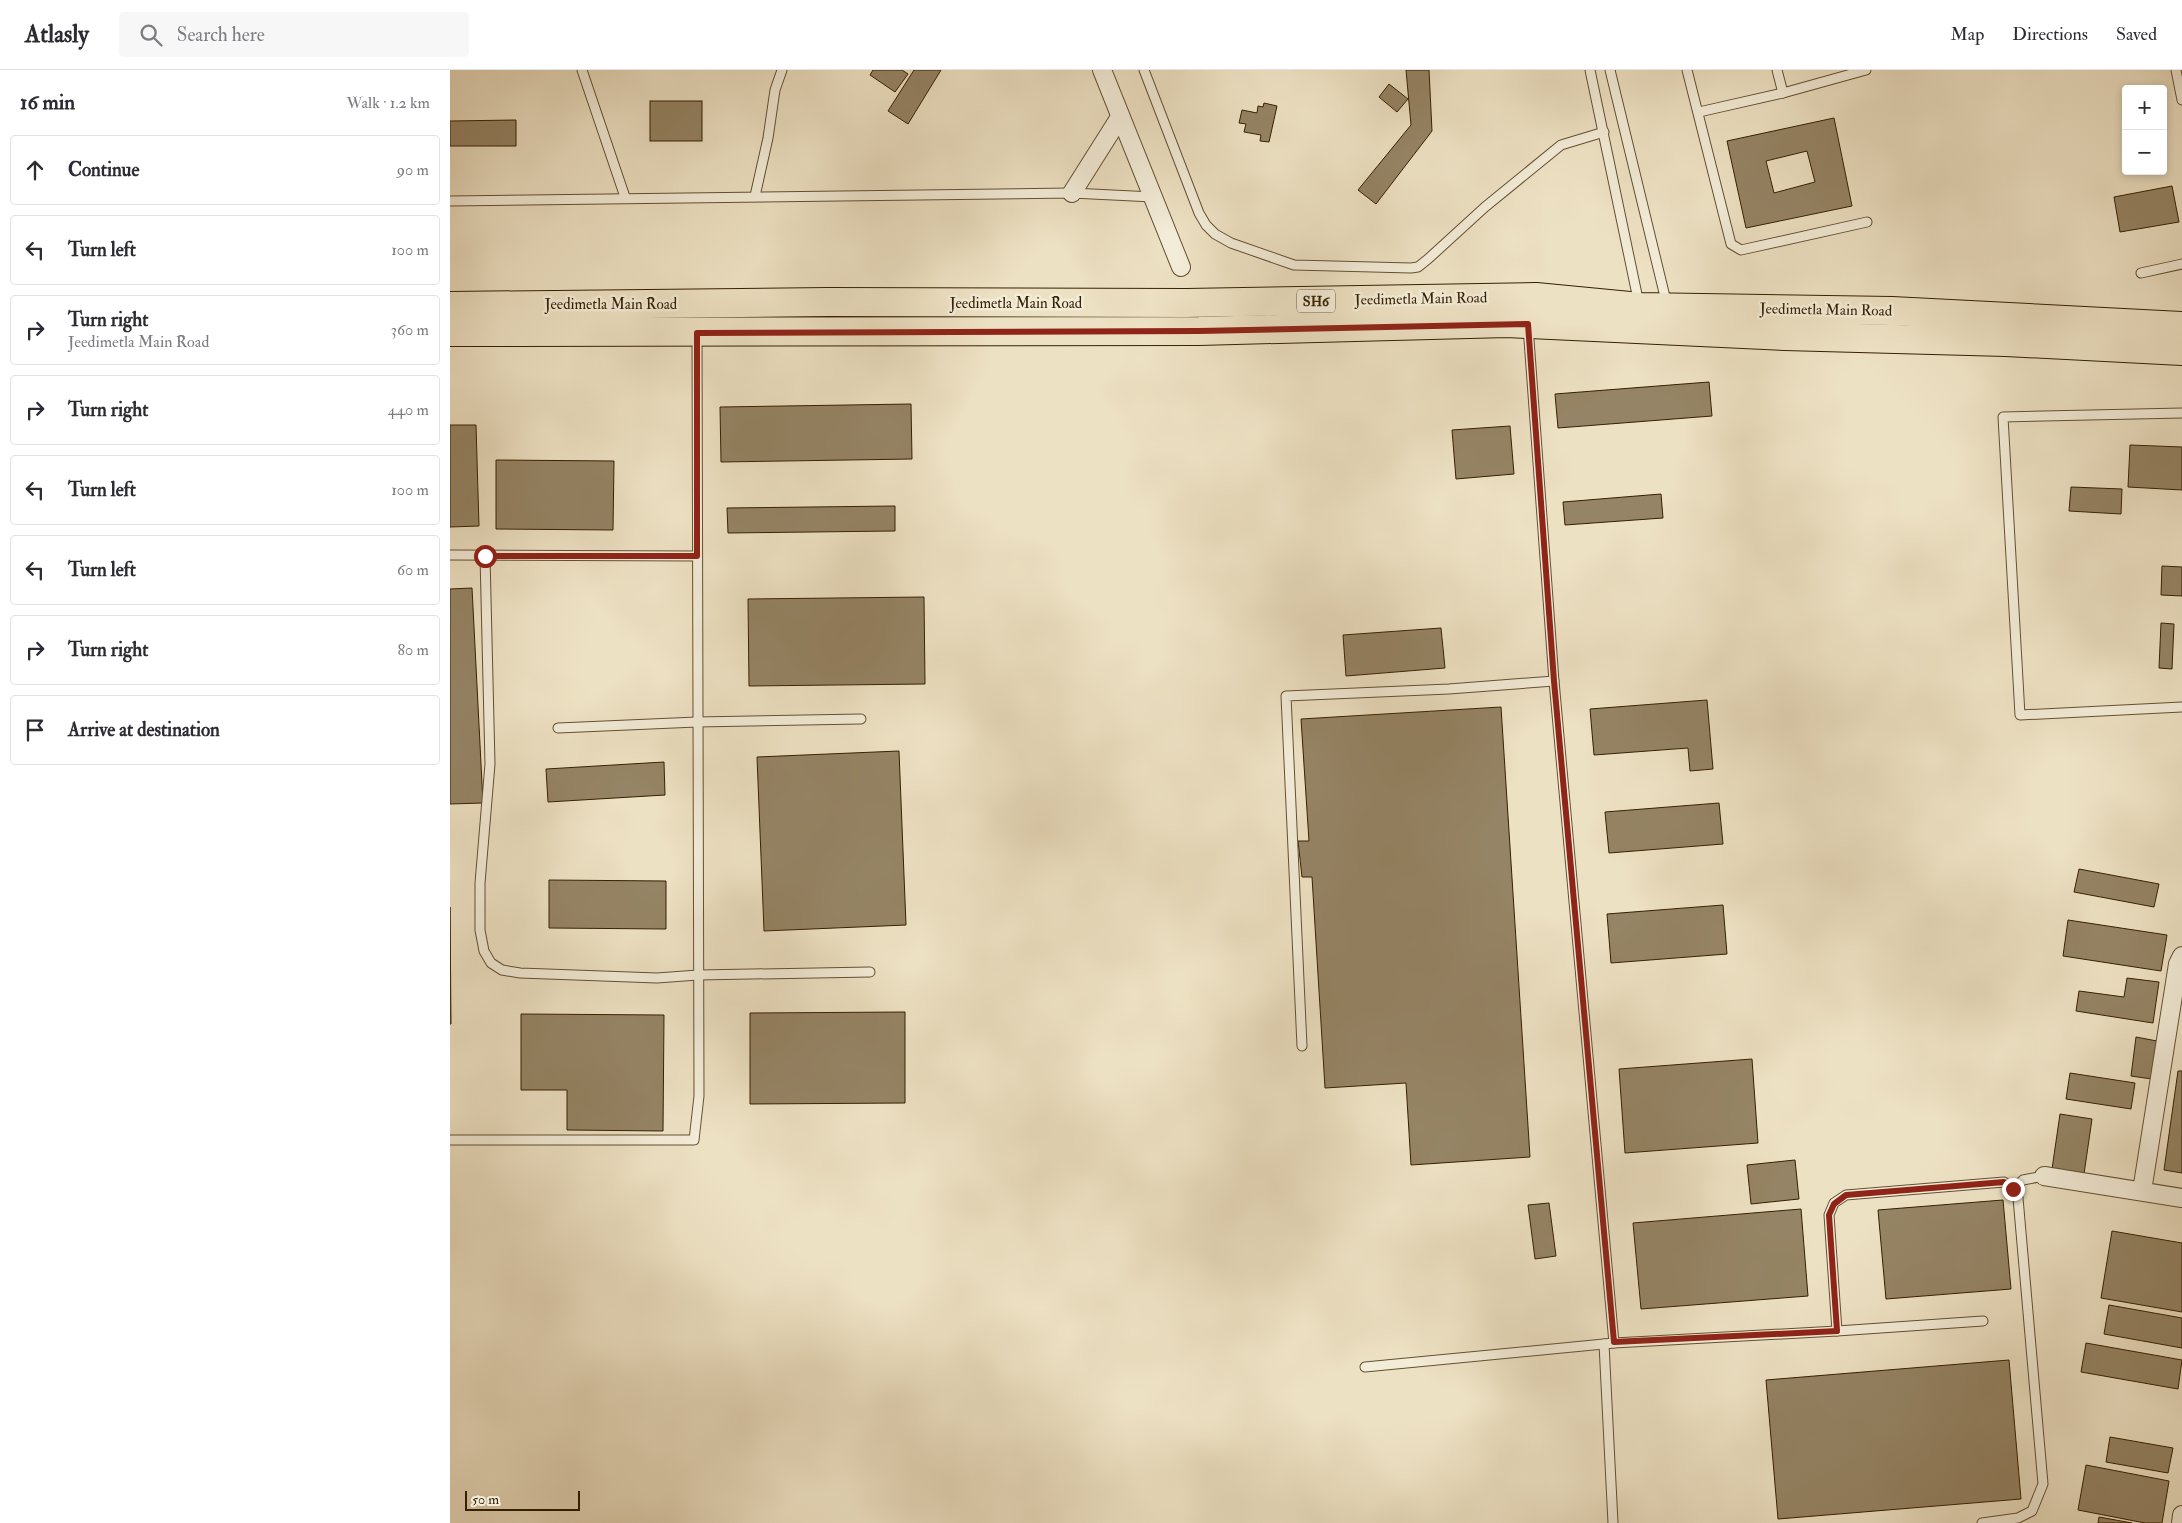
<!DOCTYPE html>
<html lang="en">
<head>
<meta charset="utf-8">
<style>
  body { margin:0; font-family:"IM FELL Double Pica",serif; background:#f7f7f7; color:#2b2b33 }
  .controls { position:absolute; right:15px; top:15px; display:grid; overflow:hidden; border-radius:5px; box-shadow:0 2px 8px #0003 }
  .controls button { width:45px; height:45px; display:grid; place-items:center; padding:0; border:0; border-bottom:1px solid #e1e1e2; background:#fff; color:#2b2b33; font:25px sans-serif }
  .scale { position:absolute; left:15px; bottom:12px; width:115px; box-sizing:border-box; padding-left:5px; border:2px solid #352000; border-top:0; font-size:14px; line-height:18px; white-space:nowrap; color:#352000; -webkit-text-stroke:4px #f3ecd8; paint-order:stroke }
  .stop { position:absolute; width:15px; height:15px; margin:-11px; border:4px solid #8f2418; border-radius:50%; background:#fff }
  .stop.end { background:#8f2418; border-color:#fff; box-shadow:0 1px 5px #0008 }
  .list { margin:0; padding:0; list-style:none }
  h2 { display:flex; justify-content:space-between; align-items:center; height:65px; margin:0; padding:0 20px; font-size:21px }
  h2 small { font-size:16px; font-weight:400; color:#7c7c81 }
  .list li { display:grid; grid-template-columns:32px 1fr auto; gap:15px; align-items:center; box-sizing:border-box; height:70px; margin:0 10px 10px; padding:0 10px; border:1px solid #e1e1e2; border-radius:5px }
  .list b { display:block; font-size:19px; white-space:nowrap }
  .list p { margin:0; font-size:16px; white-space:nowrap; color:#7c7c81 }
  .list em { font-size:16px; font-style:normal; color:#7c7c81 }
  .icon { flex:none; width:28px; height:28px; fill:none; stroke:currentColor; stroke-width:2; stroke-linecap:round; stroke-linejoin:round }
  .map { position:relative; flex:none; width:1732px; height:1453px; overflow:hidden }
  header { display:flex; align-items:center; gap:30px; box-sizing:border-box; height:70px; padding:0 25px; background:#fff; border-bottom:1px solid #e1e1e2 }
  header strong { font-size:24px }
  nav { display:flex; gap:28px; margin-inline-start:auto; font-size:18px }
  .search { width:350px; height:45px; background:#f7f7f7; display:flex; align-items:center; gap:12px; box-sizing:border-box; padding:0 18px; border-radius:5px; color:#7c7c81; font-size:19px }
  main { display:flex }
  aside { flex:1; background:#fff }
  .map>svg:first-child { display:block }
  .building { fill:#958465; stroke:#352000; fill-rule:evenodd }
  .lines { fill:none; stroke-linecap:round; stroke-linejoin:round }
  .lane-casing { stroke:#635031; stroke-width:11 }
  .street-casing { stroke:#635031; stroke-width:20 }
  .primary-casing { stroke:#352000; stroke-width:30 }
  .lane { stroke:#f3ecd8; stroke-width:9 }
  .street { stroke:#f3ecd8; stroke-width:18 }
  .primary { stroke:#ede1c3; stroke-width:28 }
  .route { stroke:#8f2418; stroke-width:6 }
  .labels { text-anchor:middle; dominant-baseline:central; stroke-width:5; stroke-linejoin:round; paint-order:stroke }
  .shield { fill:#f3ecd8; stroke:#6e5d41; stroke-width:1 }
  .shield-label { font-size:14px; font-weight:bold; fill:#352000 }
  .street-label { font-size:15px; fill:#352000; stroke:#f3ecd8 }
</style>
</head>
<body>
<header>
<strong>Atlasly</strong>
<div class="search"><svg class="icon" aria-label="search" viewBox="0 0 24 24"><circle cx="10" cy="10" r="6"/><path d="M15 15l6 6"/></svg>Search here</div>
<nav><a>Map</a><a>Directions</a><a>Saved</a></nav>
</header>
<main>
<aside>
<h2>16 min<small>Walk · 1.2 km</small></h2>
<ul class="list">
<li><svg class="icon" aria-label="ahead" viewBox="0 0 24 24"><path d="M12 20V5M6 11l6-6 6 6"/></svg><div><b>Continue</b></div><em>90 m</em></li>
<li><svg class="icon" aria-label="left" viewBox="0 0 24 24"><path d="M17 20v-9H6M10 6l-5 5 5 5"/></svg><div><b>Turn left</b></div><em>100 m</em></li>
<li><svg class="icon" aria-label="right" viewBox="0 0 24 24"><path d="M7 20v-9h11M14 6l5 5-5 5"/></svg><div><b>Turn right</b><p>Jeedimetla Main Road</p></div><em>360 m</em></li>
<li><svg class="icon" aria-label="right" viewBox="0 0 24 24"><path d="M7 20v-9h11M14 6l5 5-5 5"/></svg><div><b>Turn right</b></div><em>440 m</em></li>
<li><svg class="icon" aria-label="left" viewBox="0 0 24 24"><path d="M17 20v-9H6M10 6l-5 5 5 5"/></svg><div><b>Turn left</b></div><em>100 m</em></li>
<li><svg class="icon" aria-label="left" viewBox="0 0 24 24"><path d="M17 20v-9H6M10 6l-5 5 5 5"/></svg><div><b>Turn left</b></div><em>60 m</em></li>
<li><svg class="icon" aria-label="right" viewBox="0 0 24 24"><path d="M7 20v-9h11M14 6l5 5-5 5"/></svg><div><b>Turn right</b></div><em>80 m</em></li>
<li><svg class="icon" aria-label="arrive" viewBox="0 0 24 24"><path d="M6 21V4h12l-3 4 3 4H6"/></svg><div><b>Arrive at destination</b></div></li>
</ul>
</aside>
<div class="map">
<svg width="1732" height="1453" viewBox="0 0 1732 1453">
  <rect width="100%" height="100%" fill="#ede1c3"/>
  <filter id="stains"><feTurbulence type="fractalNoise" baseFrequency=".004" numOctaves="4"/><feColorMatrix values="0 0 0 0 .2 0 0 0 0 .09 0 0 0 0 .02 0 0 0 .5 -.17"/></filter>
  <radialGradient id="worn" r=".72"><stop offset=".6" stop-color="#630" stop-opacity="0"/><stop offset="1" stop-color="#630" stop-opacity=".3"/></radialGradient>
  <g class="building">
    <polygon points="423,0 452,0 458,4 445,22 420,5"/>
    <polygon points="464,0 491,0 458,54 438,41"/>
    <polygon points="956,0 979,0 982,61 926,134 908,120 961,55"/>
    <polygon points="939,14 958,29 947,42 929,27"/>
    <rect x="200" y="31" width="52" height="40"/>
    <polygon points="814,33 827,36 819,72 810,71 811,65 794,62 796,54 789,53 792,40 807,43 808,36 813,37"/>
    <path d="M1384,48L1402,136L1296,158L1277,71ZM1357,81L1365,112L1324,123L1316,91Z"/>
    <polygon points="66,50 66,76 0,76 0,51"/>
    <polygon points="1722,116 1729,152 1670,162 1664,127"/>
    <polygon points="1259,312 1262,346 1108,358 1105,324"/>
    <polygon points="461,334 462,389 271,392 270,337"/>
    <polygon points="0,355 26,355 29,456 0,457"/>
    <polygon points="1060,356 1064,404 1006,409 1002,360"/>
    <polygon points="1680,375 1732,377 1732,420 1678,417"/>
    <polygon points="46,390 164,391 163,460 46,459"/>
    <polygon points="1621,417 1672,419 1671,444 1619,441"/>
    <polygon points="1211,424 1213,448 1115,455 1113,432"/>
    <polygon points="445,436 445,461 278,463 277,438"/>
    <polygon points="1712,496 1732,497 1732,526 1711,525"/>
    <polygon points="22,518 33,733 0,734 0,519"/>
    <polygon points="474,527 475,614 299,616 298,529"/>
    <polygon points="1711,553 1724,554 1722,599 1709,598"/>
    <polygon points="991,558 995,598 896,606 893,565"/>
    <polygon points="1257,630 1263,699 1240,701 1238,678 1144,685 1140,639"/>
    <polygon points="1051,637 1080,1087 961,1095 956,1013 875,1018 862,807 852,807 848,771 859,771 851,649"/>
    <polygon points="449,681 456,855 314,861 307,687"/>
    <polygon points="214,692 215,725 98,732 96,699"/>
    <polygon points="1269,733 1273,774 1159,783 1155,742"/>
    <polygon points="1629,799 1709,814 1704,837 1624,822"/>
    <polygon points="99,810 216,811 216,859 99,858"/>
    <polygon points="1273,835 1277,884 1161,893 1157,844"/>
    <polygon points="0,837 1,954 0,954"/>
    <polygon points="1618,850 1717,865 1711,901 1613,886"/>
    <polygon points="1677,908 1709,912 1703,953 1626,941 1629,921 1674,927"/>
    <polygon points="455,942 455,1033 300,1034 300,943"/>
    <polygon points="71,944 214,945 213,1061 117,1060 117,1020 71,1020"/>
    <polygon points="1686,967 1707,971 1702,1009 1681,1006"/>
    <polygon points="1302,989 1308,1073 1175,1083 1169,999"/>
    <polygon points="1728,1001 1732,1001 1732,1103 1714,1100"/>
    <polygon points="1620,1003 1685,1013 1681,1039 1616,1029"/>
    <polygon points="1610,1044 1642,1049 1634,1104 1602,1099"/>
    <polygon points="1345,1090 1349,1129 1301,1134 1297,1095"/>
    <polygon points="1553,1130 1561,1219 1436,1229 1428,1140"/>
    <polygon points="1099,1133 1106,1186 1085,1189 1078,1135"/>
    <polygon points="1351,1139 1358,1226 1191,1239 1183,1153"/>
    <polygon points="1662,1161 1732,1173 1732,1242 1651,1228"/>
    <polygon points="1659,1235 1732,1248 1732,1278 1654,1264"/>
    <polygon points="1636,1273 1732,1290 1728,1319 1631,1302"/>
    <polygon points="1559,1290 1571,1429 1328,1449 1316,1310"/>
    <polygon points="1660,1367 1723,1378 1718,1403 1656,1392"/>
    <polygon points="1636,1395 1719,1411 1712,1453 1695,1453 1628,1440"/>
    <polygon points="1649,1447 1682,1453 1648,1453"/>
  </g>
  <g class="lines">
    <defs>
      <g id="lane">
        <polyline points="132,0 175,127"/>
        <polyline points="694,0 749,143 756,155 765,164 781,173 844,195 961,198 968,197 978,189 1035,137 1111,75 1154,62"/>
        <polyline points="1140,0 1189,234"/>
        <polyline points="1160,0 1217,235"/>
        <polyline points="1237,0 1281,174 1291,180 1417,152"/>
        <polyline points="1327,0 1333,23 1416,0"/>
        <polyline points="1726,0 1732,30"/>
        <polyline points="1249,42 1333,23"/>
        <polyline points="305,126 318,68 325,20 332,0"/>
        <polyline points="0,131 622,123 703,127"/>
        <polyline points="1691,203 1732,194"/>
        <polyline points="1078,256 1104,611 1164,1273"/>
        <polyline points="1732,343 1553,347 1570,645 1732,637"/>
        <polyline points="0,485 247,486"/>
        <polyline points="35,486 40,694 30,813 30,860 34,881 41,893 52,900 70,903 207,908 248,905 420,902"/>
        <polyline points="108,658 247,652 411,649"/>
        <polyline points="852,976 836,626 999,619 1104,611"/>
        <polyline points="0,1070 244,1070 249,1026 247,263"/>
        <polyline points="1563,1119 1573,1110 1594,1106"/>
        <polyline points="1387,1261 1379,1145 1384,1133 1396,1125 1554,1112 1563,1119 1568,1128 1593,1414 1582,1441 1568,1448 1532,1453"/>
        <polyline points="1154,1274 1163,1453"/>
        <polyline points="915,1297 1164,1273 1387,1261 1533,1251"/>
      </g>
      <g id="street">
        <polyline points="652,0 731,197"/>
        <polyline points="622,123 670,47"/>
        <polyline points="1594,1106 1732,1128"/>
        <polyline points="1692,1121 1728,894 1732,886"/>
        <polyline points="1731,1453 1732,1445"/>
      </g>
      <g id="primary">
        <polyline points="0,236 378,232 736,233 1086,227 1190,237 1442,241 1732,256"/>
        <polyline points="0,262 749,261 1057,253 1335,266 1556,272 1732,281"/>
      </g>
    </defs>
    <use href="#lane" class="lane-casing"/>
    <use href="#street" class="street-casing"/>
    <use href="#primary" class="primary-casing"/>
    <use href="#lane" class="lane"/>
    <use href="#street" class="street"/>
    <use href="#primary" class="primary"/>
  </g>
  <g class="lines">
    <polyline class="route" points="35,486 247,486 247,263 749,261 1078,254 1104,611 1164,1272 1387,1261 1379,1145 1384,1134 1396,1125 1554,1112 1563,1119"/>
  </g>
  <g class="labels">
    <rect class="shield" x="847" y="219.5" width="38" height="23" rx="4"/>
    <g class="shield-label">
      <text x="866" y="231">SH6</text>
    </g>
    <g class="street-label">
      <text transform="translate(971 229) rotate(-1)">Jeedimetla Main Road</text>
      <text x="566" y="233">Jeedimetla Main Road</text>
      <text x="161" y="234">Jeedimetla Main Road</text>
      <text transform="translate(1376 240) rotate(1)">Jeedimetla Main Road</text>
    </g>
  </g>
  <rect width="100%" height="100%" filter="url(#stains)"/>
  <rect width="100%" height="100%" fill="url(#worn)"/>
</svg>
<div class="controls">
<button>+</button>
<button>−</button>
</div>
<div class="scale">50 m</div>
<div class="stop" style="left:35px;top:486px"></div>
<div class="stop end" style="left:1563px;top:1119px"></div>
</div>
</main>
</body>
</html>
